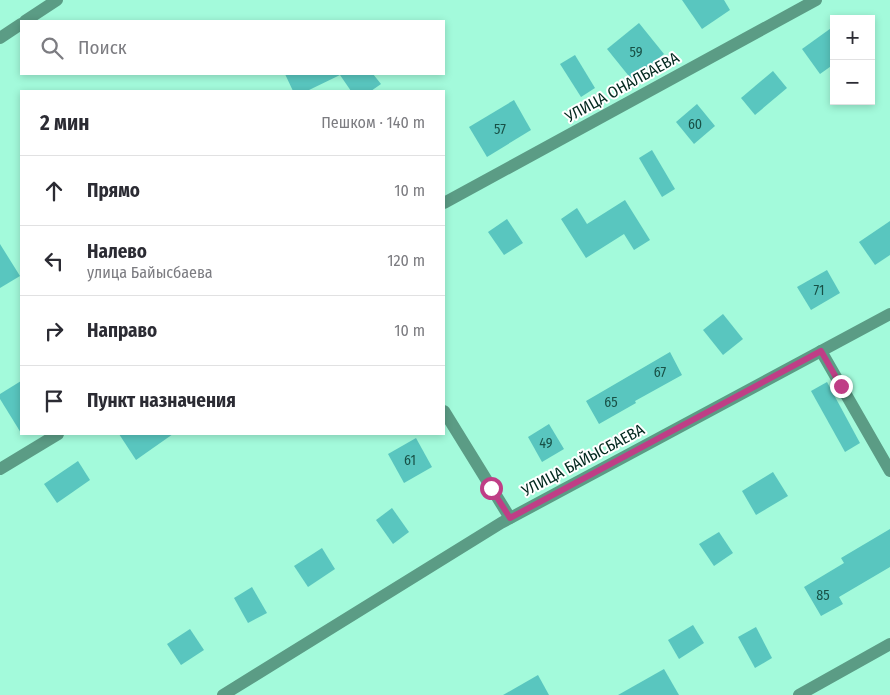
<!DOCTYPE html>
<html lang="ru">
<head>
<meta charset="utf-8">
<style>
  body { margin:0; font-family:"Fira Sans Condensed",sans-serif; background:#f7f7f7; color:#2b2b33 }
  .controls { position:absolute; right:15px; top:15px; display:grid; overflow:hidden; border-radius:0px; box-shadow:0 2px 8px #0003 }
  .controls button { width:45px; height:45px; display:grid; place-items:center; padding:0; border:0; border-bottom:1px solid #e1e1e2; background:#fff; color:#2b2b33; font:25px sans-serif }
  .stop { position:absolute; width:15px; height:15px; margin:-11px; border:4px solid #bf3e86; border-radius:50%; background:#fff }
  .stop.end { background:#bf3e86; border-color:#fff; box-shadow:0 1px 5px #0008 }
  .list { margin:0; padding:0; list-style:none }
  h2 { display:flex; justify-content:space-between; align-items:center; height:65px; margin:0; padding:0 20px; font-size:21px }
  h2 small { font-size:16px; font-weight:400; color:#7c7c81 }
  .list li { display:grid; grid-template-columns:32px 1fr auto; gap:15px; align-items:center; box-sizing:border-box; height:70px; padding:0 20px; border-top:1px solid #e1e1e2 }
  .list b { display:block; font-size:19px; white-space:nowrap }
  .list p { margin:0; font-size:16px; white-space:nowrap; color:#7c7c81 }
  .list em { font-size:16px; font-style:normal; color:#7c7c81 }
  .icon { flex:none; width:28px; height:28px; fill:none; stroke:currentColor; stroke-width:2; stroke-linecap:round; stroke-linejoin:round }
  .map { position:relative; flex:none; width:890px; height:695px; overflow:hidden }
  .search { position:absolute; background:#fff; box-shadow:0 2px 8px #0003; left:20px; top:20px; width:425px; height:55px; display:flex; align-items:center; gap:12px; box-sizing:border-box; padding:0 18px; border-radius:0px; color:#7c7c81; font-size:19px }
  .panel { position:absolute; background:#fff; box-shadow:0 2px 8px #0003; left:20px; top:90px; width:425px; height:345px; border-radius:0px }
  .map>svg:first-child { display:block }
  .building { fill:#59c6bf }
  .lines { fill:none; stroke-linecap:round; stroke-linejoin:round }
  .minor { stroke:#5b9c85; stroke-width:12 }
  .route { stroke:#bf3e86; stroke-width:6 }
  .labels { text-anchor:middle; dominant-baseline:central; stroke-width:4; stroke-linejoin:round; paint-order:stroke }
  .number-label { font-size:14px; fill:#185046 }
  .street-label { font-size:16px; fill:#02281e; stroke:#fff }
</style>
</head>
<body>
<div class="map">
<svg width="890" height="695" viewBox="0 0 890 695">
  <rect width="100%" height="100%" fill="#a3fadb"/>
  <g class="building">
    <polygon points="682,0 724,0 730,10 702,29"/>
    <polygon points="639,23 664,54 632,80 607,49"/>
    <polygon points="834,26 834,64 820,74 802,49"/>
    <polygon points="575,55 595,88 581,97 560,64"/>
    <polygon points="773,71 787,88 755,115 741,98"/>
    <polygon points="285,74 373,74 381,84 371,91 351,91 340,75 307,91 293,91"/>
    <polygon points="514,100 531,130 487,157 469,127"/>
    <polygon points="697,104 715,126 694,144 676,122"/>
    <polygon points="652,150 675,189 662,197 639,158"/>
    <polygon points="625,200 650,240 634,250 624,234 586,258 561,219 577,208 587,224"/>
    <polygon points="507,219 523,243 504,255 488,232"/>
    <polygon points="890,221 890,255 875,265 859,242"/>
    <polygon points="0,244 20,276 0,288"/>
    <polygon points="827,270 840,293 811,310 797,287"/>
    <polygon points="723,314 743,339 723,355 703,330"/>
    <polygon points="670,352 682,375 635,401 636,403 599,424 586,401"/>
    <polygon points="21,381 21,433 0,399 0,394"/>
    <polygon points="827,382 860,443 845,452 811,391"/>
    <polygon points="549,424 564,449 542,462 528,437"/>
    <polygon points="119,434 173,434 136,460"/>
    <polygon points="416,438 432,467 404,483 388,454"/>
    <polygon points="78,461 90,480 57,503 44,484"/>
    <polygon points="773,472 788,496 756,515 742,491"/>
    <polygon points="392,508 409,532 393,544 376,520"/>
    <polygon points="890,529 890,567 839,597 843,604 821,616 804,587 844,563 841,558"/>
    <polygon points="719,532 733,553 714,566 699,544"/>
    <polygon points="322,548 335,569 308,587 294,566"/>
    <polygon points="252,587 267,613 248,623 234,598"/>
    <polygon points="693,625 704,643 679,659 668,640"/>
    <polygon points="756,627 772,658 755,668 738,637"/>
    <polygon points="190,629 204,650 181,665 167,644"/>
    <polygon points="664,669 679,695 618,695"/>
    <polygon points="538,675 549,695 503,695"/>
  </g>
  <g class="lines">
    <g class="minor">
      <polyline points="25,21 57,0"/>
      <polyline points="0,38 21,24"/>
      <polyline points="444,203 816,0"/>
      <polyline points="821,351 890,471"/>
      <polyline points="444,411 510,518"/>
      <polyline points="0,469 58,434"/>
      <polyline points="223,695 501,523 890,314"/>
      <polyline points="799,695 890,644"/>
    </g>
  </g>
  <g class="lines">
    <polyline class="route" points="491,488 510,518 821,351 841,386"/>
  </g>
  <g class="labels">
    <g class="number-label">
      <text x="636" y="52">59</text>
      <text x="695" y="124">60</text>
      <text x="500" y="129">57</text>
      <text x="819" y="290">71</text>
      <text x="660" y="372">67</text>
      <text x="611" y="402">65</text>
      <text x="546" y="443">49</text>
      <text x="410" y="460">61</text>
      <text x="823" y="595">85</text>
    </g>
    <g class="street-label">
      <text transform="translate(622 87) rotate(-29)">УЛИЦА ОНАЛБАЕВА</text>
      <text transform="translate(583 460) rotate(-28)">УЛИЦА БАЙЫСБАЕВА</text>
    </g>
  </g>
</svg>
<div class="controls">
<button>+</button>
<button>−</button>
</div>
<div class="stop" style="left:491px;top:488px"></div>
<div class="stop end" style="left:841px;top:386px"></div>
<div class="search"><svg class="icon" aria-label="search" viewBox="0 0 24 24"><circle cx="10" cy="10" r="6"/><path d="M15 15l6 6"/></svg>Поиск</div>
<section class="panel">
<h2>2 мин<small>Пешком · 140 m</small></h2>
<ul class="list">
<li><svg class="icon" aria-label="ahead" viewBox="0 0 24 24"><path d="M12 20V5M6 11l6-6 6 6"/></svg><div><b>Прямо</b></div><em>10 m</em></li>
<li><svg class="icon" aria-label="left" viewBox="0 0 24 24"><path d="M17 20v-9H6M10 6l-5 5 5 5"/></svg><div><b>Налево</b><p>улица Байысбаева</p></div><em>120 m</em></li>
<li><svg class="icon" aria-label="right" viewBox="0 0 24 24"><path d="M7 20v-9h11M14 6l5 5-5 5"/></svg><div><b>Направо</b></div><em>10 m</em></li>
<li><svg class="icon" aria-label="arrive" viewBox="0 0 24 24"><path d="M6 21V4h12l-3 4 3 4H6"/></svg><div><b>Пункт назначения</b></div></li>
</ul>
</section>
</div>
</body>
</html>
